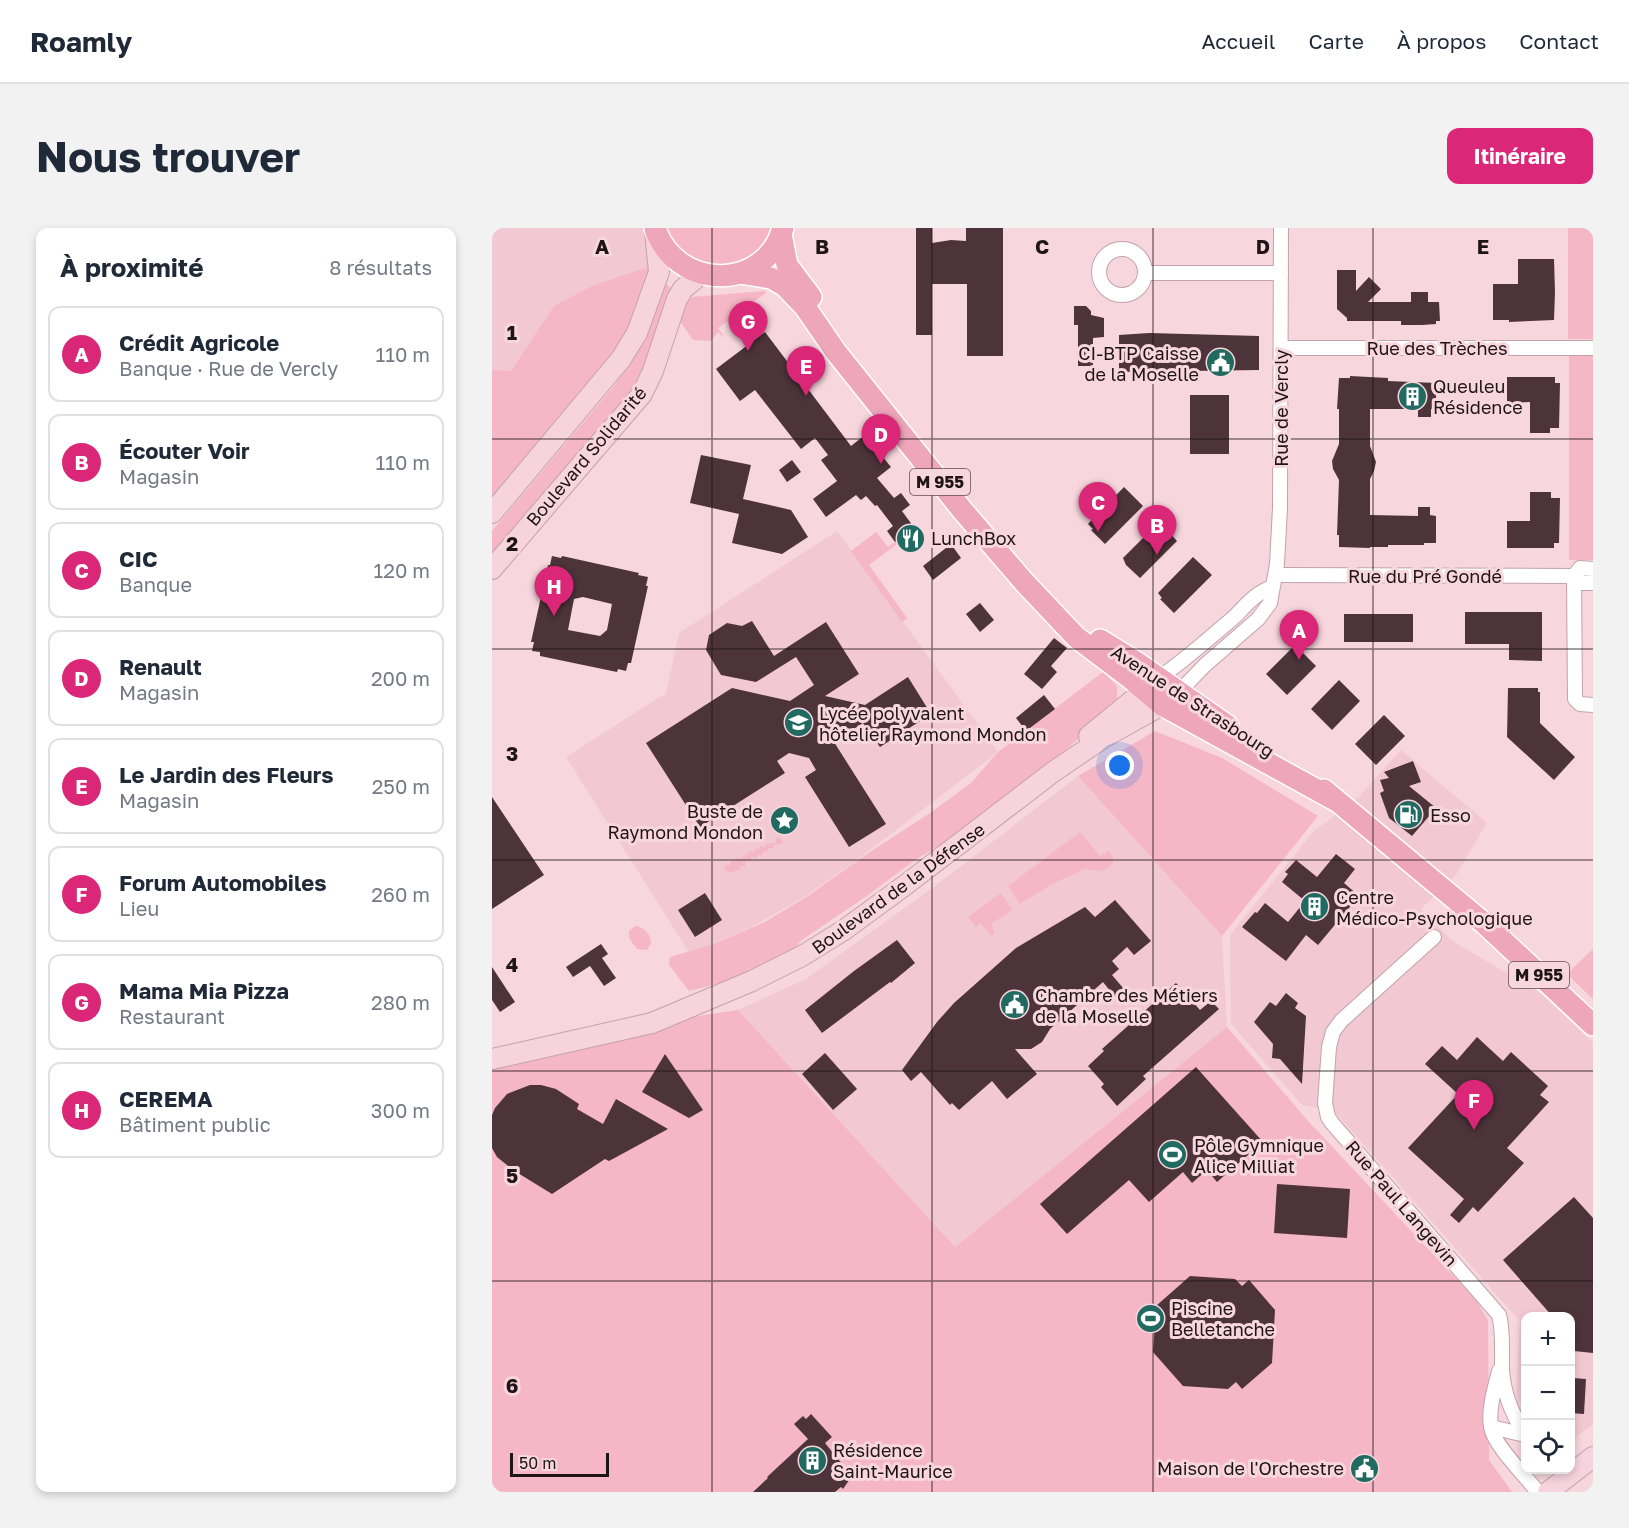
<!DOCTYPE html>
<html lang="fr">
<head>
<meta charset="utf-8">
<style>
  body { margin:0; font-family:"Golos Text",sans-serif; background:#f2f2f3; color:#1f2937 }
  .controls { position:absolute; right:18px; bottom:18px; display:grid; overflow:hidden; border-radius:12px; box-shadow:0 3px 9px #0003 }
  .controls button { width:54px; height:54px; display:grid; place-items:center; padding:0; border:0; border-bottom:2px solid #e0e1e3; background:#fff; color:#1f2937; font:30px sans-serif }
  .scale { position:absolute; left:18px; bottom:15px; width:99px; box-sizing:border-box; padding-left:6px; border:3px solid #1f1417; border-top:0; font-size:16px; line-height:21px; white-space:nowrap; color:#1f1417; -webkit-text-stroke:4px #f7d6dd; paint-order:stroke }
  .you { position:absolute; left:628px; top:538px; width:21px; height:21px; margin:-15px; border:4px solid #fff; border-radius:50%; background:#1a73e8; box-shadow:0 0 0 9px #1a73e833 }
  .badge { display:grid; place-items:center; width:39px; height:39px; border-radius:50%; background:#db2777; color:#fff; font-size:20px; font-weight:700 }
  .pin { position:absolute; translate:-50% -50px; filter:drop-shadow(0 2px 3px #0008) }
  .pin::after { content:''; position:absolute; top:32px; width:21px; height:18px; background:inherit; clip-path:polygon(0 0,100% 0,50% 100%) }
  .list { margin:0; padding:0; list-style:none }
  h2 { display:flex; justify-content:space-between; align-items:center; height:78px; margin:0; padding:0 24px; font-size:26px }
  h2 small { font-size:20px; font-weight:400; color:#747a83 }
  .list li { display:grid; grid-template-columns:39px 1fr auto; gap:18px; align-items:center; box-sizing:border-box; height:96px; margin:0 12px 12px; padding:0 12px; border:2px solid #e0e1e3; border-radius:12px }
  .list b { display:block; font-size:22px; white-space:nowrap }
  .list p { margin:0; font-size:20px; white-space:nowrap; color:#747a83 }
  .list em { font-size:20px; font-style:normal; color:#747a83 }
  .icon { flex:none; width:33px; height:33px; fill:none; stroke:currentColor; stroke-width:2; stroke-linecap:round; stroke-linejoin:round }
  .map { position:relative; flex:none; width:1101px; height:1264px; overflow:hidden; border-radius:12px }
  header { display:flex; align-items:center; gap:36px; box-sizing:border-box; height:84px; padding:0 30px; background:#fff; border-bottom:2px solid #e0e1e3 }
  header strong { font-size:28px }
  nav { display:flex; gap:33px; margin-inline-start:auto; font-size:21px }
  .intro { display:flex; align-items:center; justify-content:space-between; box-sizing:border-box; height:144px; padding:0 36px }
  h1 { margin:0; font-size:42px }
  .button { padding:15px 27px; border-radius:12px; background:#db2777; color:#fff; font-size:21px; font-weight:700 }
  main { display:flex; gap:36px; padding:0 36px }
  aside { flex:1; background:#fff; border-radius:12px; box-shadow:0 3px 9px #0003 }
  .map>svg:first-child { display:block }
  .built { fill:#f2c9d2 }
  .green { fill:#f5b6c5 }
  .building { fill:#4d343a; fill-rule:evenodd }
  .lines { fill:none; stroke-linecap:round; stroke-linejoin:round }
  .street-casing { stroke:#c2a3a9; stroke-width:16 }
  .secondary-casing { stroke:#c2a3a9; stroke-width:22 }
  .primary-casing { stroke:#fff; stroke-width:24 }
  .street { stroke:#fff; stroke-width:14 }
  .secondary { stroke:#f7d3dd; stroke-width:20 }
  .primary { stroke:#eea6bb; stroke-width:21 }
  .grid { fill:none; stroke:#1f1417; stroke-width:1.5; stroke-opacity:0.55 }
  .labels { text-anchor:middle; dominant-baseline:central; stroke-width:6; stroke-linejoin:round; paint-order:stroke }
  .shield { fill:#f7d6dd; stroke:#604e52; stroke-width:1.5 }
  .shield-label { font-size:16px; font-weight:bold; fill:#1f1417 }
  .street-label { font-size:18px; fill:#1f1417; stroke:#f7d6dd }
  .poi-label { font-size:18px; fill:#1f1417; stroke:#f7d6dd; text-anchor:start }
  .grid-label { font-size:20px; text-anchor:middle; font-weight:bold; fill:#1f1417; stroke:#f7d6dd; stroke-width:6; stroke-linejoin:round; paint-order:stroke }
</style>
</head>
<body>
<header>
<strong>Roamly</strong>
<nav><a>Accueil</a><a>Carte</a><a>À propos</a><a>Contact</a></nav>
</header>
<div class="intro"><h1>Nous trouver</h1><a class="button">Itinéraire</a></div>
<main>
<aside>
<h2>À proximité<small>8 résultats</small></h2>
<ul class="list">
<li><span class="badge">A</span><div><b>Crédit Agricole</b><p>Banque · Rue de Vercly</p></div><em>110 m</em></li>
<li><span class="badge">B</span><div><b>Écouter Voir</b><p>Magasin</p></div><em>110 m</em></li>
<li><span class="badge">C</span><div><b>CIC</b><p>Banque</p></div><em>120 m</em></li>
<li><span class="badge">D</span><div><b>Renault</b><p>Magasin</p></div><em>200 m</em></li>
<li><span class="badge">E</span><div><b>Le Jardin des Fleurs</b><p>Magasin</p></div><em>250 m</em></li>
<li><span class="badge">F</span><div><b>Forum Automobiles</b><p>Lieu</p></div><em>260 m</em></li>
<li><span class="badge">G</span><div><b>Mama Mia Pizza</b><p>Restaurant</p></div><em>280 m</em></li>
<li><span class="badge">H</span><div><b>CEREMA</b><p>Bâtiment public</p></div><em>300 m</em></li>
</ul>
</aside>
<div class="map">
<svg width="1101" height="1264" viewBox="0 0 1101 1264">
  <rect width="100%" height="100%" fill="#f7d6dd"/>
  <g class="built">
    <polygon points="0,0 155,0 162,32 0,289"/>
    <polygon points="345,303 506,524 361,635 312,669 261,698 198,726 74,529 174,465 187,405"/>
    <polygon points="909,522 995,595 964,647 929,681 959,712 1051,767 1101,815 1101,1196 1079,1213 1078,1088 1034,1088 1033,1186 1024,1166 1028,1093 842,883 810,877 739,796 738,707 822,603 866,570"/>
    <polygon points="586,548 730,708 735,799 463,1019 246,782 314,751 443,658"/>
  </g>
  <g class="green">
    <path d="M174,0H281C262,41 213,52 182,16C179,12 176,5 174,0Z"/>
    <rect x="1076" y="0" width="25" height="111"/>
    <polygon points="156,39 167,44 145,105 0,285 0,142 19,143 62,78 100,58"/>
    <polygon points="172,54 180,61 162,117 137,167 67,248 0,330 0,303 122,158 147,121"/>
    <polygon points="272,63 274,65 226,100 231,107 230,108 226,104 219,113 201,112 188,93 195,74 200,69"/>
    <rect x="1077" y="128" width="24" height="204"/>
    <polygon points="384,304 396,319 407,311 409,313 377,337 415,390 410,394 359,323"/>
    <polygon points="611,444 625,458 625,477 521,568 481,598 423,632 376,667 307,714 304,722 236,753 197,763 177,737 178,729 219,717 273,694 316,668 375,626 441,583 479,555 506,524"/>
    <polygon points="663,503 730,530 826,588 730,708 586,548"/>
    <polygon points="588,604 608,628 617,623 621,630 621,635 612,643 592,641 559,657 528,676 516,658"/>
    <polygon points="285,609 291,612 290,616 282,617 281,621 276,620 275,624 271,623 270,627 265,627 265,630 260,629 259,634 254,633 253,639 248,638 247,643 243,642 242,645 232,643 233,637 238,637 240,632 244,633 245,629 250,631 251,627 255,628 257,623 262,624 263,620 267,622 268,618 273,619 274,616 283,615"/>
    <polygon points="509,665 520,682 499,696 503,705 499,708 489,695 484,699 476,689"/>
    <path d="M144,698C152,699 159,707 159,715L155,722L145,721L137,710V703Z"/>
    <polygon points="1101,721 1101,771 1075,746"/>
    <polygon points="246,782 463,1019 735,799 817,894 984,1072 996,1092 997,1232 1020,1264 0,1264 0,831 160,795"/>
  </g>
  <g class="building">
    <polygon points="424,0 440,0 440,15 459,12 474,13 474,0 511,0 511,128 475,128 475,56 440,56 440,107 424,107"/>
    <polygon points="1026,31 1062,31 1063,64 1062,92 1017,94 1017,92 1001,92 1001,56 1026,56"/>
    <polygon points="845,42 864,42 864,63 877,49 889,61 876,74 919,74 919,64 936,64 936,74 947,74 948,93 944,93 944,96 930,97 909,97 909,93 855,93 855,90 845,81"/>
    <polygon points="582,78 594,78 599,83 599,87 612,90 612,109 601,110 601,138 586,138 586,97 582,97"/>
    <polygon points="273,104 359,218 373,207 399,239 385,250 402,270 409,265 418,277 410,283 429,309 414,320 407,311 403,314 395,303 401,298 385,277 383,278 374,268 369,272 364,267 334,289 321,271 345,253 329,232 336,227 323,210 309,221 263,162 248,173 224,141"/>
    <polygon points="657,105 767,108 767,142 627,144 627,107"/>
    <polygon points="858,148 896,150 896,153 944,155 944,181 939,181 939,189 926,189 926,181 878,181 878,218 884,234 882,243 878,251 878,287 926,288 926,279 938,279 938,287 944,288 944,315 932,315 932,317 896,317 896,319 878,319 878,320 847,319 847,307 845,307 847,252 841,241 840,233 847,216 847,181 845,181 847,150 858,150"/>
    <polygon points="1015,149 1063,149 1063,155 1068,155 1067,200 1058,200 1058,205 1038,205 1038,174 1015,175"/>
    <rect x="698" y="167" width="39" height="59"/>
    <polygon points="209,227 259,237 251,271 299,282 316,309 290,326 240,315 247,286 198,275"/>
    <polygon points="300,232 309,244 295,254 287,242"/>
    <polygon points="632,259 651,278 613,316 599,302 601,301 596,296"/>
    <polygon points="1038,264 1059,264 1059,270 1068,270 1067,315 1062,315 1062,320 1015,320 1015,293 1038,293"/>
    <polygon points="670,291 676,303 685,313 648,350 634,337 631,330"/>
    <polygon points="459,316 469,330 441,352 431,338"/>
    <path d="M60,328L69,330L70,328L147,345L146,347L156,349L154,358H156L139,435H136L134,443L126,441L125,444L48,428V424L40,423L42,414H39L56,337H58ZM91,369L120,376L115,402L108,408L76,402L82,371Z"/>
    <polygon points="701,329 720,347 682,385 668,371 670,370 666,365"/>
    <polygon points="488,375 502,392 488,404 474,386"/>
    <polygon points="973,384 1050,384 1050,433 1017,432 1017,416 973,416"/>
    <rect x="852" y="386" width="69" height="28"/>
    <polygon points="260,393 282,428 334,394 367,446 333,468 373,477 416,449 439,486 388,519 371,495 342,514 394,596 357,619 313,549 324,542 317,530 297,525 285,533 293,545 208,599 154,515 240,460 298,473 322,457 304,429 264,454 229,447 214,422 217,407 235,395 250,398"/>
    <polygon points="562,410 575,420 559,438 565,444 550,461 532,446"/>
    <polygon points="803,417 824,438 795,467 774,446"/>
    <polygon points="847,452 868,473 840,502 819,481"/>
    <polygon points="1016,460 1046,460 1046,464 1048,464 1048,495 1083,529 1062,552 1015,509"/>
    <polygon points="552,467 563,481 534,503 524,490"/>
    <polygon points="892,487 913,508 884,537 863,516"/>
    <polygon points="921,533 929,554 917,558 944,580 920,608 897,590 888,565 892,563 888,552 897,550 892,544"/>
    <polygon points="0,569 52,647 0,681"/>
    <polygon points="844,626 863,641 852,655 867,668 826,717 814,707 794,733 750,699 763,684 765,685 773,675 796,694 813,673 790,654 796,646 793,644 804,632 825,649"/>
    <polygon points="213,665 230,692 203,709 186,682"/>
    <polygon points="623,672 659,713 642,727 635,719 620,733 627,741 620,747 632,761 623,769 611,754 558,801 550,814 539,821 523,821 545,846 515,871 500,853 467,882 460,875 458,877 429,844 419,853 410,842 445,794 462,775 524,720 593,679 603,689"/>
    <polygon points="405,712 423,735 399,755 398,754 330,805 313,782 362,743"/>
    <polygon points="109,716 116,726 110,730 124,750 112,758 98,738 81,749 74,739"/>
    <polygon points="0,739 23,774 8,784 0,772"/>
    <polygon points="684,755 708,782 719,773 727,781 651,848 654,851 625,878 609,859 612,856 596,838 612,823 610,821"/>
    <polygon points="794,765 806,775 803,780 814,788 810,856 788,831 780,830 781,816 762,794 778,774 784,778"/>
    <polygon points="985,809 1011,833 1019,824 1056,858 1048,867 1057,874 1015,920 1032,935 986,984 981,979 967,995 958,987 972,971 916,920 966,866 933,836 950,818 965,832"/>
    <polygon points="333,825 365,861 341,882 310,846"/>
    <polygon points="173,826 211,882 197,890 150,864"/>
    <polygon points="704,839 771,914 725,954 715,942 700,955 691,944 657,974 637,952 575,1006 548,976"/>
    <polygon points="38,857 49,857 64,861 87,876 85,881 111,896 124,871 176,901 117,933 113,931 60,966 21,942 5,929 0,920 0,887 3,880 15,866"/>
    <polygon points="785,956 858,961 855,1010 782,1005"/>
    <polygon points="1082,969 1101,990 1101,1125 1082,1123 1083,1113 1078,1113 1078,1089 1061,1089 1011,1032"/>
    <polygon points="698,1048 743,1051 750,1058 757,1052 783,1082 780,1135 750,1161 744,1154 736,1161 691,1158 661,1124 664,1078"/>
    <polygon points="1081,1150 1094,1151 1092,1186 1078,1185"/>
    <polygon points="319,1186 340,1209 333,1215 360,1248 351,1261 349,1259 343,1264 261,1264 276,1250 275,1249 316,1211 302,1196 311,1188 314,1191"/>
  </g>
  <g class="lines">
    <defs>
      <g id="street">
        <circle cx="630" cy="44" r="23"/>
        <polyline points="654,45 789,45"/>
        <polyline points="789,120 1101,120"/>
        <polyline points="784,347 1082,348 1090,355 1101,355"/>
        <polyline points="1082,348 1083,471 1088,476 1101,477"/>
        <polyline points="1082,348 1088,340 1101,341"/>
        <path d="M667,450C693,432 716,411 740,391C755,377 760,367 780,359"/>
        <polyline points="686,465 713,437 766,391 778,375 785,336 788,280 789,0"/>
        <path d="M942,709L849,793L841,804L837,819L833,875L836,889L840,895L1007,1087C1011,1102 1010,1117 1010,1133C1009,1161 1019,1185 1034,1208"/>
        <path d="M1007,1143C1003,1160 996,1181 999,1199C1001,1216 1034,1249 1046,1264"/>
        <polyline points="999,1199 1033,1207"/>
      </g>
      <g id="secondary">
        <polyline points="0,285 129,131 145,105 167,44 163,3"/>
        <polyline points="0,341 150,166 161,143 185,71 191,61 209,46"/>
        <polyline points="597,508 664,453"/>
        <polyline points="0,831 160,795 260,753 310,728 352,702 412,658 561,544 611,510 670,477 682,468"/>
        <polyline points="1056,1264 1101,1229"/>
      </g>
      <g id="primary">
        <path d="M163,0C183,62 273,65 291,0"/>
        <polyline points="289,6 295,37 319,69"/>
        <polyline points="248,45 279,50 293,58 313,79 344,124 471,283 532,354 584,409 637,449 670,477 843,572"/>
        <polyline points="608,412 647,436 736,498"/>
        <polyline points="832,562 993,696 1101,797"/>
      </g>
    </defs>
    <use href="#street" class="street-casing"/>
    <use href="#secondary" class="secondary-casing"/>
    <use href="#primary" class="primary-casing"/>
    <use href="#street" class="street"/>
    <use href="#secondary" class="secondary"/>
    <use href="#primary" class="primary"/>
  </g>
  <path class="grid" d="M220,0V1264M440,0V1264M661,0V1264M881,0V1264M0,211H1101M0,421H1101M0,632H1101M0,843H1101M0,1053H1101"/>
  <defs>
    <symbol id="civic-disc" viewBox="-11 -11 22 22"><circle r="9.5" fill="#216a61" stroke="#f7d6dd"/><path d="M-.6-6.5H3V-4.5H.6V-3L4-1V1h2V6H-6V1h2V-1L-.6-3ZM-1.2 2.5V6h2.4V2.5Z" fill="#fff"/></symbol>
    <symbol id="building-disc" viewBox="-11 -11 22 22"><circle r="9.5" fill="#216a61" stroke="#f7d6dd"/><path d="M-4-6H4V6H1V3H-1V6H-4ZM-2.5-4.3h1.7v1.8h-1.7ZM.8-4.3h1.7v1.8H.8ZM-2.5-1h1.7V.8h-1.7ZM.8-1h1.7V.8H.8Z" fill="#fff"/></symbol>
    <symbol id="restaurant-disc" viewBox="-11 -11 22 22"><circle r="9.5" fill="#216a61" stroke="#f7d6dd"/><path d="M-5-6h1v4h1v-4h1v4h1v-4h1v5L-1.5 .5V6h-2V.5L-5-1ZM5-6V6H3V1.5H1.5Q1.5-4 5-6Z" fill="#fff"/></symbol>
    <symbol id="school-disc" viewBox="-11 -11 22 22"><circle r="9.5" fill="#216a61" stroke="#f7d6dd"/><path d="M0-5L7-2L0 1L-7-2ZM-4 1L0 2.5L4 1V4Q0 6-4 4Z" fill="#fff"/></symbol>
    <symbol id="fuel-disc" viewBox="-11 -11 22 22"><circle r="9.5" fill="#216a61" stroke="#f7d6dd"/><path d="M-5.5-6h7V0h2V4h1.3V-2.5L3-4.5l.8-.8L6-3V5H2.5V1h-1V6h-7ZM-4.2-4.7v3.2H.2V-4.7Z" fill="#fff"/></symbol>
    <symbol id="sight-disc" viewBox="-11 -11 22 22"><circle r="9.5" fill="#216a61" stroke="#f7d6dd"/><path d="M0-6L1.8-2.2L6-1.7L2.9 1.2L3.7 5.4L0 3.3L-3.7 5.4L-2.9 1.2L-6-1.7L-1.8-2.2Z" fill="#fff"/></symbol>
    <symbol id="stadium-disc" viewBox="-11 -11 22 22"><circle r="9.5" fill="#216a61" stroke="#f7d6dd"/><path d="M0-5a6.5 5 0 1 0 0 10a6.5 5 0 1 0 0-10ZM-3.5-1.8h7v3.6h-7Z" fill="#fff"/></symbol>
  </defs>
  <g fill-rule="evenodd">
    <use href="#civic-disc" x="712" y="118" width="33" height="33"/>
    <use href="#building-disc" x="904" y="152" width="33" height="33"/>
    <use href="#restaurant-disc" x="402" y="294" width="33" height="33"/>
    <use href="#school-disc" x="290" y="478" width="33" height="33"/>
    <use href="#fuel-disc" x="900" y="570" width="33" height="33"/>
    <use href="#sight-disc" x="276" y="576" width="33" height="33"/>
    <use href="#building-disc" x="806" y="662" width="33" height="33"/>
    <use href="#civic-disc" x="506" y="760" width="33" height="33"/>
    <use href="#stadium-disc" x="664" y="910" width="33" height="33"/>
    <use href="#stadium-disc" x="642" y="1074" width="33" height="33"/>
    <use href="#building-disc" x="304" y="1216" width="33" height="33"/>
    <use href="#civic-disc" x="856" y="1224" width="33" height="33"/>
  </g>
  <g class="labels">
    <g class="shield">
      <rect x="418" y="241" width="60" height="26" rx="4.5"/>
      <rect x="1017" y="734" width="60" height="26" rx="4.5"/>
    </g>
    <g class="shield-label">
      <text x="448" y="254">M 955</text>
      <text x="1047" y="747">M 955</text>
    </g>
    <g class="street-label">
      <text x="945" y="120">Rue des Trèches</text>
      <text transform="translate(789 180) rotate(-90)">Rue de Vercly</text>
      <text transform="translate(94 228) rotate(-50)">Boulevard Solidarité</text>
      <text x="933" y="348">Rue du Pré Gondé</text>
      <text transform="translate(701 473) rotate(33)">Avenue de Strasbourg</text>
      <text transform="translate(406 660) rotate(-36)">Boulevard de la Défense</text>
      <text transform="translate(910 975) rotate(49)">Rue Paul Langevin</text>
    </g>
    <g class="poi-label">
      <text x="707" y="125" text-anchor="end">CI-BTP Caisse<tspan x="707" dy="21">de la Moselle</tspan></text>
      <text x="941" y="158">Queuleu<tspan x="941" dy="21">Résidence</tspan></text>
      <text x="439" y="310">LunchBox</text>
      <text x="327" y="485">Lycée polyvalent<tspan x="327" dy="21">hôtelier Raymond Mondon</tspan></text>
      <text x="271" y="583" text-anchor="end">Buste de<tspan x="271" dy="21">Raymond Mondon</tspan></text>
      <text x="938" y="587">Esso</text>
      <text x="844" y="669">Centre<tspan x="844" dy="21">Médico-Psychologique</tspan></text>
      <text x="543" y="767">Chambre des Métiers<tspan x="543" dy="21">de la Moselle</tspan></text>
      <text x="702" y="917">Pôle Gymnique<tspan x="702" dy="21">Alice Milliat</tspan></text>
      <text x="679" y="1080">Piscine<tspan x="679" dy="21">Belletanche</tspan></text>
      <text x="341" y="1222">Résidence<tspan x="341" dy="21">Saint-Maurice</tspan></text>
      <text x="852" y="1240" text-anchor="end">Maison de l'Orchestre</text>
    </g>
  </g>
  <g class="grid-label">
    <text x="110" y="26">A</text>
    <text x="330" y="26">B</text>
    <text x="550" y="26">C</text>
    <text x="771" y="26">D</text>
    <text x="991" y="26">E</text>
    <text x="20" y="112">1</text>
    <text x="20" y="323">2</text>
    <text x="20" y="533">3</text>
    <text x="20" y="744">4</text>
    <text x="20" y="955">5</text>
    <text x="20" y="1165">6</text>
  </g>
</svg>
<div class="controls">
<button>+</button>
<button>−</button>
<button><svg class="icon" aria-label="locate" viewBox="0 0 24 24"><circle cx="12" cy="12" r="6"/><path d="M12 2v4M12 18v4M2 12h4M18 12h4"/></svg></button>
</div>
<div class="scale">50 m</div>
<div class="you"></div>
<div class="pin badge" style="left:807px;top:432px">A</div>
<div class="pin badge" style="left:665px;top:327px">B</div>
<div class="pin badge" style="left:606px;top:304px">C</div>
<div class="pin badge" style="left:389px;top:236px">D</div>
<div class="pin badge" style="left:314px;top:168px">E</div>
<div class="pin badge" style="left:982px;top:902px">F</div>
<div class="pin badge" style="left:256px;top:123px">G</div>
<div class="pin badge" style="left:62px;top:388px">H</div>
</div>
</main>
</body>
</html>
